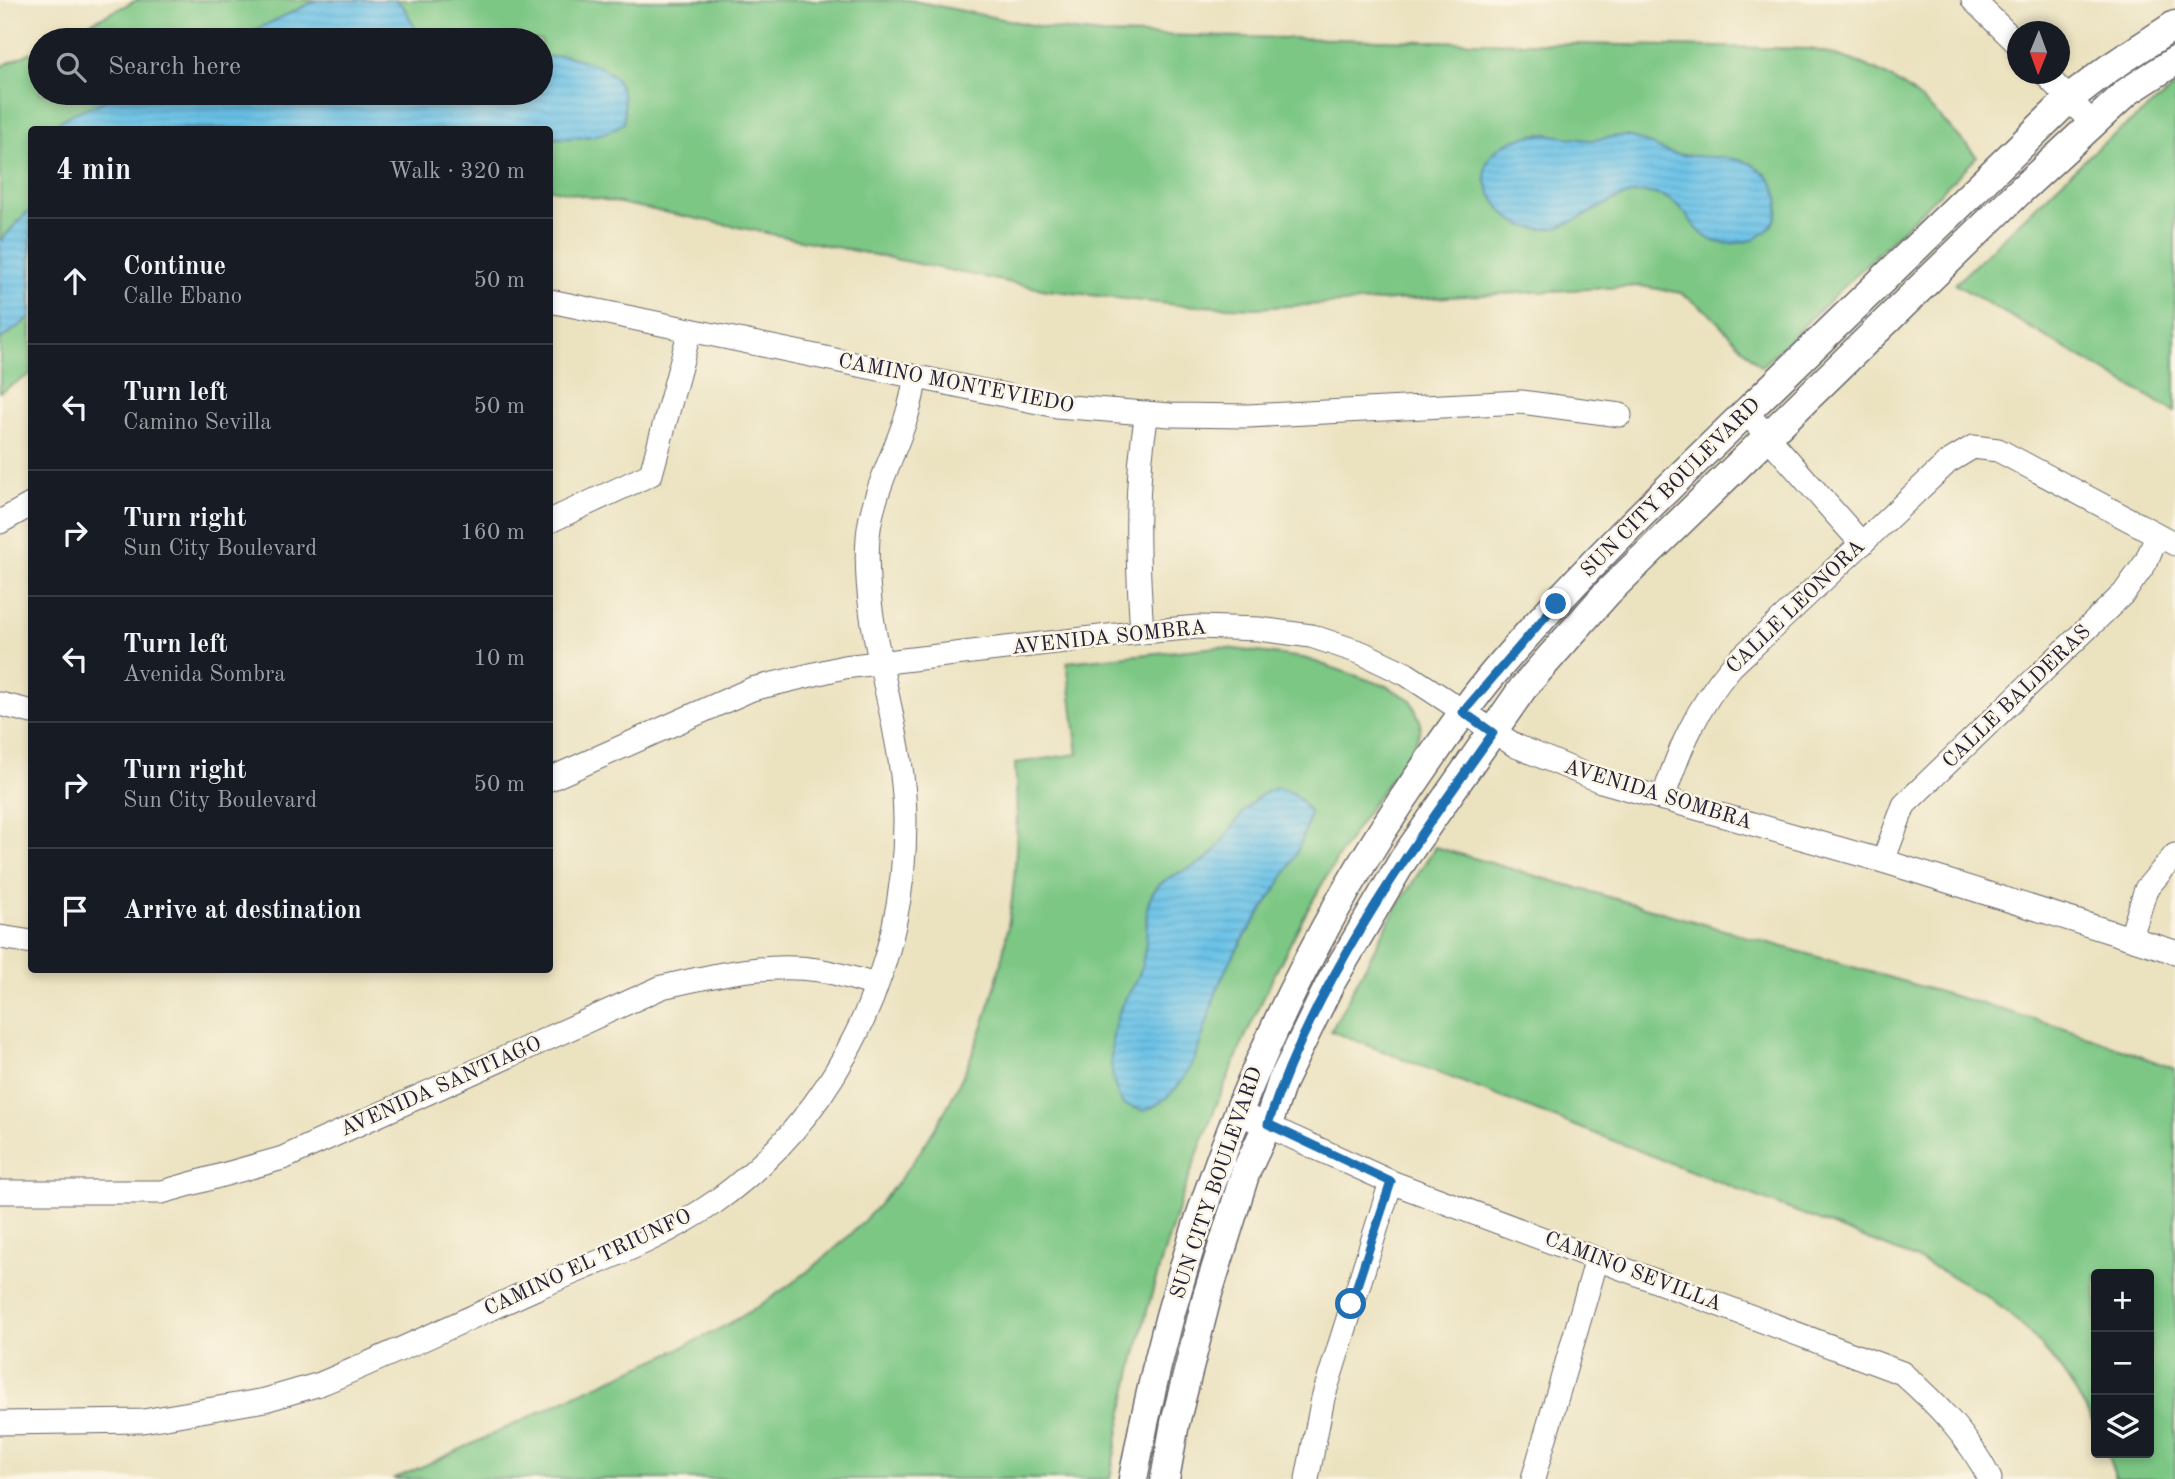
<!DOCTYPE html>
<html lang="en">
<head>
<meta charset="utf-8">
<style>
  body { margin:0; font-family:"Old Standard TT",serif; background:#20242c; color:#f1f3f6 }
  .controls { position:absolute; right:21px; bottom:21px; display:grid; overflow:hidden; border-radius:7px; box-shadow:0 4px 10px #0003 }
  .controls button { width:63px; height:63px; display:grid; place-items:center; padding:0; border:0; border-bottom:2px solid #363941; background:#171b24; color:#f1f3f6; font:35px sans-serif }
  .compass { position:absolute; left:2007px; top:21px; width:63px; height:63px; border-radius:50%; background:#171b24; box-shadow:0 4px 10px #0003; rotate:181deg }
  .stop { position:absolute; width:21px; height:21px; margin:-16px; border:5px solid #1f6fb2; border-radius:50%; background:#fff }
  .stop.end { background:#1f6fb2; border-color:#fff; box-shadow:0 2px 7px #0008 }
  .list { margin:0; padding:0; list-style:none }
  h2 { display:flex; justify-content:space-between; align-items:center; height:91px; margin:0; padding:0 28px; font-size:30px }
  h2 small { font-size:23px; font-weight:400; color:#9ea1a6 }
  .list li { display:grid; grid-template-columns:46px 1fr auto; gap:21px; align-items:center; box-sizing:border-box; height:126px; padding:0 28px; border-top:2px solid #363941 }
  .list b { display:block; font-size:26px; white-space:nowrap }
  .list p { margin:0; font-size:23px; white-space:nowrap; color:#9ea1a6 }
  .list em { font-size:23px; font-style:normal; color:#9ea1a6 }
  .icon { flex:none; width:38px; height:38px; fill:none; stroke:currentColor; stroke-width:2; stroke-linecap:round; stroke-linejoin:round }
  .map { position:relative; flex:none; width:2175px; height:1479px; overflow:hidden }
  .search { position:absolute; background:#171b24; box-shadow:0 4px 10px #0003; left:28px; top:28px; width:525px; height:77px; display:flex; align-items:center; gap:18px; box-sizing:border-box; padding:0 24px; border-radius:38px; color:#9ea1a6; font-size:26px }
  .panel { position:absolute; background:#171b24; box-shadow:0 4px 10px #0003; left:28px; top:126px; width:525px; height:847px; border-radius:7px }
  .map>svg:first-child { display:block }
  .grass { fill:#7dc785; stroke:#507460; stroke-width:2 }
  .water { fill:url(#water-rules); stroke:#467291; stroke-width:2 }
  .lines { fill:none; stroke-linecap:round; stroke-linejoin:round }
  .minor-casing { stroke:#68656a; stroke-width:25 }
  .tertiary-casing { stroke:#68656a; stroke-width:31 }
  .minor { stroke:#fff; stroke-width:23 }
  .tertiary { stroke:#fff; stroke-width:28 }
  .route { stroke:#1f6fb2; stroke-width:9 }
  .labels { text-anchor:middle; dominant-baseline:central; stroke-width:5; stroke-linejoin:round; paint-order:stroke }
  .street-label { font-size:21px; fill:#22223b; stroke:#fcf5e5 }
</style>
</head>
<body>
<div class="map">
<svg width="2175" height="1479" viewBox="0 0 2175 1479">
  <defs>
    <pattern id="water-rules" width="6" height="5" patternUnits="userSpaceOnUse" patternTransform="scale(1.75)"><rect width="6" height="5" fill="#6ac2e7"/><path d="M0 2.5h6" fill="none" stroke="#5ca6c7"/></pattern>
  </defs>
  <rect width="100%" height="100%" fill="#fcf5e5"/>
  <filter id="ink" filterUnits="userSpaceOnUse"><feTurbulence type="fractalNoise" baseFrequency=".0143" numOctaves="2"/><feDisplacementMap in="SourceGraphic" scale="14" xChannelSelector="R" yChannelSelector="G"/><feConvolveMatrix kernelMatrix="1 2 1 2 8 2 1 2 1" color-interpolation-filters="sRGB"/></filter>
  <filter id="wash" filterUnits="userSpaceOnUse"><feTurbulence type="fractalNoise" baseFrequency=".00686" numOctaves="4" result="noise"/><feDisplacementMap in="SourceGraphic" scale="28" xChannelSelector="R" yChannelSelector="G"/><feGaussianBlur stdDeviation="1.57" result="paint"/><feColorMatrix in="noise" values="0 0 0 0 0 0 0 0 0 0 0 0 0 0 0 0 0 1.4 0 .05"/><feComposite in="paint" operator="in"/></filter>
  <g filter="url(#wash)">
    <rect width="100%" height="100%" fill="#ebe2c0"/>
    <g class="grass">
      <path d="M137,0H909L1047,28L1102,34L1810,49C1891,65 1924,97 1977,157L1761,367L1708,312L1681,293L1640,286L1254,308L1176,305L1047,290L550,189V130H32L31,374L0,392V67L40,48V93H541V40H55Z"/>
      <polygon points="2175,87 2175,412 1955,284 2096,149"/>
      <path d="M1218,647L1304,658L1386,686L1411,700L1421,723L1420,732C1409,757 1389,780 1374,802C1350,837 1327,874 1307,911C1212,1089 1144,1280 1110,1479H393C456,1453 518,1422 580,1393C639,1366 702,1342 757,1307C950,1186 1030,985 1015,763L1078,754L1067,662Z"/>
      <path d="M1435,847L2062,1027L2175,1069V1479H2116L2107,1453H2149V1274H2096V1429C2072,1378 2033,1329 1986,1296C1966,1282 1942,1272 1920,1260L1331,1031L1393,914Z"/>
    </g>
    <g class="water">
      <polygon points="317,0 395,0 403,6 422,40 234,40"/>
      <path d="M563,55C608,67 627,72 624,123C602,138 576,139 550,138V130L54,129C67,108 100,108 118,93H541V58Z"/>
      <path d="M1547,134C1560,136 1575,139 1589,140C1601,140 1614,135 1626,136C1642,138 1659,151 1676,154C1714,161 1753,148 1775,187C1779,196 1780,209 1776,218C1770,230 1758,240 1744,242C1690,252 1698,210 1662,196C1611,177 1575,246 1522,225C1511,221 1501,211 1495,201C1466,156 1507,136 1547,134Z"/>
      <polygon points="31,208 31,317 0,340 0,241"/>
      <path d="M1277,788C1294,791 1301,799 1310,813C1297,876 1248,920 1222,978C1210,1005 1202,1049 1187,1073C1176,1091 1162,1104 1144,1111L1123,1104C1106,1077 1109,1036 1121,1007C1125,997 1133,989 1137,979C1142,970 1143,958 1145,949C1149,930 1142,908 1154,891C1168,871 1198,871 1215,851C1234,829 1246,796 1277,788Z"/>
    </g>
  </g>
  <g filter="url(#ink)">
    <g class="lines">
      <defs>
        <g id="minor">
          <polyline points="1973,0 2018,44"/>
          <polyline points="2045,74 2093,124"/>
          <polyline points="550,301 1057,406 1170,415 1248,416 1521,402 1620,415"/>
          <polyline points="1746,412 1862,544"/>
          <polyline points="550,521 651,474 690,330"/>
          <polyline points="0,522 32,504"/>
          <path d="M1142,632C1137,558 1134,486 1147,413"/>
          <polyline points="0,704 32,712"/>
          <polyline points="550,779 752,689 844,667 1142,632 1198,627 1259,629 1311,636 1362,653 1406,674 1516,746 1601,781 1883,861 2175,952"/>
          <path d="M1663,799C1679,749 1697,707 1731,667L1948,462L1973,447L1998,450L2175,544"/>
          <polyline points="1883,861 1904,805 2124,593 2146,562 2157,535"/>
          <polyline points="0,937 32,942"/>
          <polyline points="2131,937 2146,889 2175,855"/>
          <path d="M1237,1112L1391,1182L1902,1373C1938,1405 1968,1436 1990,1479"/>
          <path d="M0,1192H162L283,1158L662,987C711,976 767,962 818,970C838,973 857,980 876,985"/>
          <path d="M0,1423L143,1421L265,1400L320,1384C392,1354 463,1321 534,1289C594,1263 661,1240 715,1202C837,1115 905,971 905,821C905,725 861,633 868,537C873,480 910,432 915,377"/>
          <polyline points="1307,1479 1323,1398 1391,1182"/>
          <polyline points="1533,1479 1597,1259"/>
        </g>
        <g id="tertiary">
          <path d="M1133,1479C1179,1226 1275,982 1422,771C1445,738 1467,705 1493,674C1580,571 1677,479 1774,385C1873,290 1971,194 2069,99L2108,69L2175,25"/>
          <polyline points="1165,1479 1175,1423 1208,1293 1246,1171 1268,1124 1282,1082 1330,984 1403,860 1523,688 1607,593 2021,190 2127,92 2175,61"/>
        </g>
      </defs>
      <use href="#minor" class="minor-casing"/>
      <use href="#tertiary" class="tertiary-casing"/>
      <use href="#minor" class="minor"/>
      <use href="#tertiary" class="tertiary"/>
    </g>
  </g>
  <g class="lines" filter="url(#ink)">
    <path class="route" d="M1351,1304L1391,1182L1268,1124C1315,981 1407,854 1493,733L1463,712L1556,604"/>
  </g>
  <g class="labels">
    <g class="street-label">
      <text transform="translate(956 384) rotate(11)">CAMINO MONTEVIEDO</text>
      <text transform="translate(1671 488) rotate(-45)">SUN CITY BOULEVARD</text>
      <text transform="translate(1796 607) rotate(-44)">CALLE LEONORA</text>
      <text transform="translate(1109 638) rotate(-6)">AVENIDA SOMBRA</text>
      <text transform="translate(2017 697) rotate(-44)">CALLE BALDERAS</text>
      <text transform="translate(1658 795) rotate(17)">AVENIDA SOMBRA</text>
      <text transform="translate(441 1087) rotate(-24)">AVENIDA SANTIAGO</text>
      <text transform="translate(1217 1183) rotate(-71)">SUN CITY BOULEVARD</text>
      <text transform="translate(588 1263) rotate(-25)">CAMINO EL TRIUNFO</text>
      <text transform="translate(1633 1272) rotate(21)">CAMINO SEVILLA</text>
    </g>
  </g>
</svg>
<div class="controls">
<button>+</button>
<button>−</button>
<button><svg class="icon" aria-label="layers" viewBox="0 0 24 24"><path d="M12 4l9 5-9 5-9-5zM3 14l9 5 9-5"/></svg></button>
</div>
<svg class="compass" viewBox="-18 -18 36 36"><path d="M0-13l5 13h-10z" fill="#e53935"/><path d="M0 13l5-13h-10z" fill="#9ea1a6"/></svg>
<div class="stop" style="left:1351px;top:1304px"></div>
<div class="stop end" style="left:1556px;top:604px"></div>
<div class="search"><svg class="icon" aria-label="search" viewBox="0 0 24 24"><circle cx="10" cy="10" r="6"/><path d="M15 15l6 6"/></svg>Search here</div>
<section class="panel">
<h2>4 min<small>Walk · 320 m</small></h2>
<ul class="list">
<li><svg class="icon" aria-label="ahead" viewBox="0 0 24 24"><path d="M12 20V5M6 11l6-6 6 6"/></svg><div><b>Continue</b><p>Calle Ebano</p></div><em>50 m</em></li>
<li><svg class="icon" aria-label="left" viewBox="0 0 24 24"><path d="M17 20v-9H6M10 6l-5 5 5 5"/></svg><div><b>Turn left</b><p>Camino Sevilla</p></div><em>50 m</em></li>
<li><svg class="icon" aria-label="right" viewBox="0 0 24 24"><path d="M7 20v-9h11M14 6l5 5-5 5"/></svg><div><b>Turn right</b><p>Sun City Boulevard</p></div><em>160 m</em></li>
<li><svg class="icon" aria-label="left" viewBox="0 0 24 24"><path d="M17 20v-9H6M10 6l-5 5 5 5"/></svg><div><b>Turn left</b><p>Avenida Sombra</p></div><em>10 m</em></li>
<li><svg class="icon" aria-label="right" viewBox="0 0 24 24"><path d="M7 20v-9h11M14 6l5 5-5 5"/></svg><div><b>Turn right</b><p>Sun City Boulevard</p></div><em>50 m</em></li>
<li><svg class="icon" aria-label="arrive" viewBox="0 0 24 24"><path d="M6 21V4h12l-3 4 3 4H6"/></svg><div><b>Arrive at destination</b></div></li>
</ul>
</section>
</div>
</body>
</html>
